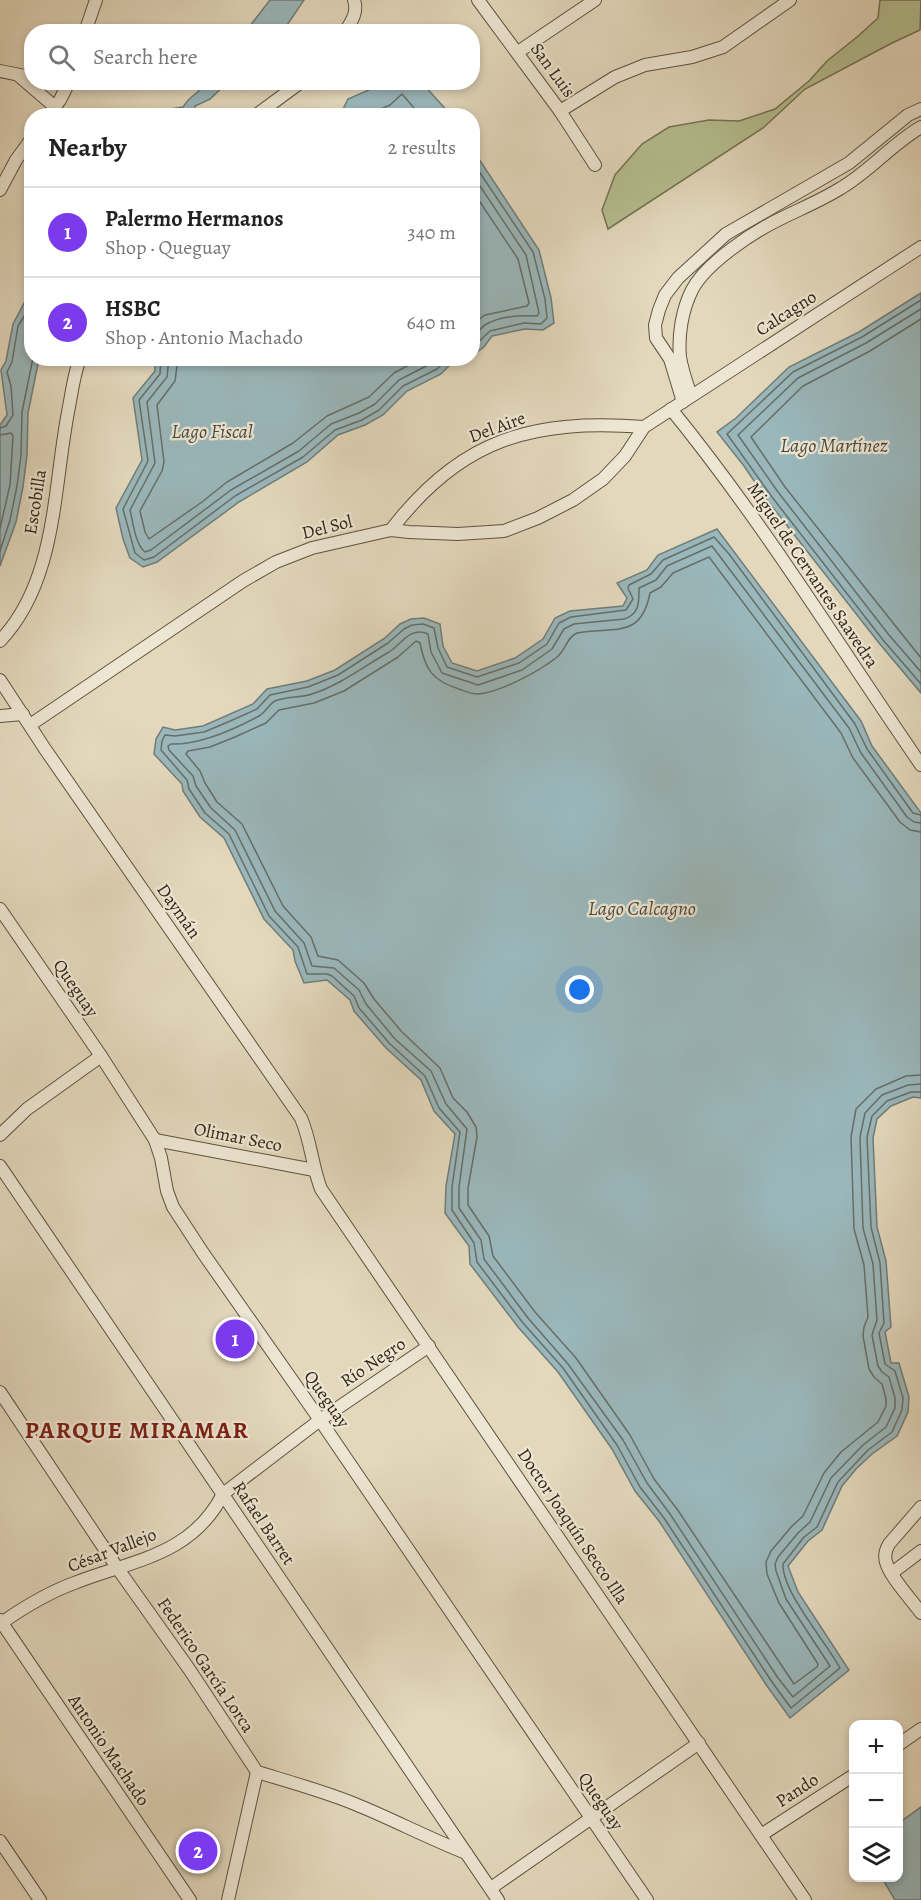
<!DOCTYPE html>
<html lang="en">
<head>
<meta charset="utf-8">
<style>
  body { margin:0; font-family:Alegreya,serif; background:#f2f2f2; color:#222 }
  .controls { position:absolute; right:18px; bottom:18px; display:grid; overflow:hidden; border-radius:12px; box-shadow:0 3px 9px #0003 }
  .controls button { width:54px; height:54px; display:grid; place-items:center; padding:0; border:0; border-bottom:2px solid #e0e0e0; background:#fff; color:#222; font:30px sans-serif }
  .you { position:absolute; left:580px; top:990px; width:21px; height:21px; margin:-15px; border:4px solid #fff; border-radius:50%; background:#1a73e8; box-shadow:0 0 0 9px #1a73e833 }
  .badge { display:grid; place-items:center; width:39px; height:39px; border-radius:50%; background:#7c3aed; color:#fff; font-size:20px; font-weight:700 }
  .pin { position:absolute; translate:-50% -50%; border:3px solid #fff; box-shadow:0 2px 6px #0006 }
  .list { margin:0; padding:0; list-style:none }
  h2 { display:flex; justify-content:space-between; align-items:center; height:78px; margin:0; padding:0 24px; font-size:26px }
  h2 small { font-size:20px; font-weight:400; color:#767676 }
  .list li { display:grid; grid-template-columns:39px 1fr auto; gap:18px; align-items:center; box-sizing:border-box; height:90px; padding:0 24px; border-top:2px solid #e0e0e0 }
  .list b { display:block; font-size:22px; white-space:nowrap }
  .list p { margin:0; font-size:20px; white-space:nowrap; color:#767676 }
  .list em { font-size:20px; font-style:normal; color:#767676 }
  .icon { flex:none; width:33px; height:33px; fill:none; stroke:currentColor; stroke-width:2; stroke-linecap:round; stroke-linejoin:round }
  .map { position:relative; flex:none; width:921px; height:1900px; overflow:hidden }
  .search { position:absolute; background:#fff; box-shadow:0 3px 9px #0003; left:24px; top:24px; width:456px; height:66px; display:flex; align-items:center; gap:15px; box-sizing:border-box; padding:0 21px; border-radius:24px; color:#767676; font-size:22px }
  .panel { position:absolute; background:#fff; box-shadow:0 3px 9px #0003; left:24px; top:108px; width:456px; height:258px; border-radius:24px }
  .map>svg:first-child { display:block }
  .green { fill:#b5be90; stroke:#737253; stroke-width:1.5 }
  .water { fill:#9ab7bb; stroke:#707d79; stroke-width:1.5 }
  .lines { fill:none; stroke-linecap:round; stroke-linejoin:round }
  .shore { stroke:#666e68; stroke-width:1.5 }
  .minor-casing { stroke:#5e5240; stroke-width:14 }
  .minor { stroke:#ede6d3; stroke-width:12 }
  .labels { text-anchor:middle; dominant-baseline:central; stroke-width:4.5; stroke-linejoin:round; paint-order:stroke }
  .street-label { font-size:18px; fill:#312516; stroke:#ede6d3 }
  .water-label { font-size:20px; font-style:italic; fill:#4b4a3f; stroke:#ede6d3 }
  .district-label { font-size:24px; font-weight:bold; letter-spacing:1.5px; fill:#7a1f14; stroke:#ede6d3 }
</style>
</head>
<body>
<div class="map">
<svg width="921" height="1900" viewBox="0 0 921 1900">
  <rect width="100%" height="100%" fill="#e3d8bc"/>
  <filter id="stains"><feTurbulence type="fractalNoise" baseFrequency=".00333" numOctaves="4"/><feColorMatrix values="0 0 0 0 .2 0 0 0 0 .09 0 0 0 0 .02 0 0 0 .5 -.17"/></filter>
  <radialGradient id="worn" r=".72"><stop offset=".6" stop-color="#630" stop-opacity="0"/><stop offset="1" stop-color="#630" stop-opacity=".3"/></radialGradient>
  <polygon class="green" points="880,0 921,0 920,30 892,43 805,89 763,128 608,229 602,210 615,175 642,144 669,127 709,120 739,121 775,109 809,81 827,61 857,37 878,18"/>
  <g class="water">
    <polygon points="270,0 304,0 283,31 246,31"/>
    <path d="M207,82L227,83L210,99L195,106L194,115H166L170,109L183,107C191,94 200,93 207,82Z"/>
    <polygon points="387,82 422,83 451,115 340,115 348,99"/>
    <polygon points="473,150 539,250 551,298 554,323 543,330 525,329 492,336 484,347 473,355"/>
    <polygon points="31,290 32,358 39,359 28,413 27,455 23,487 16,522 0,566 0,425 7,415 1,370 6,361 13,324"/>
    <polygon points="921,293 921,693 879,643 767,500 744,466 717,432 736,418 789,367 859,332"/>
    <polygon points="155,359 155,358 463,359 454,361 441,374 407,391 383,415 365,425 338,435 307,462 239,502 157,562 143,567 130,558 123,539 116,508 142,460 133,398 155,371"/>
    <polygon points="717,529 861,721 872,746 921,813 921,1098 913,1097 891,1106 877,1119 873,1138 877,1227 886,1261 891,1327 885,1332 891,1363 899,1363 909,1397 908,1412 897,1436 872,1454 856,1469 842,1486 822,1530 808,1541 788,1566 798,1592 849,1670 790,1718 767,1686 659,1521 635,1491 612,1449 558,1372 518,1327 470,1264 469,1246 445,1213 446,1186 455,1134 434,1111 421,1080 386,1048 354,1011 350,1000 327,980 304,983 295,961 293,950 264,919 224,838 200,817 183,791 182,784 154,754 156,739 163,727 175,730 203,726 253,704 267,689 307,681 335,670 385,638 400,624 411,619 424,618 440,624 443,646 452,663 477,671 515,658 543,639 555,618 570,611 623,606 627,598 617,583 647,570 658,555"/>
    <polygon points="921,1807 921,1900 895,1900 882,1878 898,1878 899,1823"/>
  </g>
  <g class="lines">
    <g class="shore">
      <polyline points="365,116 390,105 402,94 421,116"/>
      <polyline points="472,161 533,252 545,299 547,318 541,324 524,323 490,331 472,348"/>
      <path d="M472,174L526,255L539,313L537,316C521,315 499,316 485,325C480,328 477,334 472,339"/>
      <polyline points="472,190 518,259 529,303 527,306 485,315 472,324"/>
      <polyline points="921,300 862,337 793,372 727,434 772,497 883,640 921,684"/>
      <polyline points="921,309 866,343 798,378 738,435 778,492 889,635 921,672"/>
      <polyline points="921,319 870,351 803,386 751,437 785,487 921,658"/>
      <polyline points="161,358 160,374 139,400 148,461 123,509 135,553 144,560 154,557 235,496 303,457 335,430 362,420 379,410 403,386 437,369 448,358"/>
      <path d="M169,358L167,377L147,402L155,463L130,510C133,522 135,544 145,552L151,550L231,490L299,451L331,424L359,413L375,404L399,380L432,363L437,358"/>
      <polyline points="178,358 175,381 157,405 164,462 162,471 140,511 145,532 149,539 202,502 227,482 293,443 327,416 369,397 394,373 422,358"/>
      <polyline points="0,428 6,426 13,415 11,386 7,372 12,362 18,326 32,304"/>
      <polyline points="0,435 11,433 13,436 10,485 0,528"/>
      <polyline points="0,551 10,520 17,486 21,455 22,412 33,358"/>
      <path d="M921,815L913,813L867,749L855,724L729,554L714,537L663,560L651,574L629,585L628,588L633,599L626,610L571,617L559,623L547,644L519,663L477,677L447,667L438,648L434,628L423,624L412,625L404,629L388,643L338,675L308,687L270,695L257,709L228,722L204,732L175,736L165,735L162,741L161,750L187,780L189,789L205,813L229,834L269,916L298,947L307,974H327L332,976L354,996L359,1008L390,1044L425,1076L439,1108L460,1132L452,1187V1210L474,1243L477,1262L523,1323L563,1368L617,1445L640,1487L664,1518L772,1682L791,1708L840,1668C826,1642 782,1592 783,1564L804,1537L817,1527L838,1482L868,1450L892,1432L902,1410L903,1398L895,1371L885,1364L879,1333L884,1323L880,1263L871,1227L867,1137L872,1116L887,1101L911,1092H921"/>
      <path d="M921,823L914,822L907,817L861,753L849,728L712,546L667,566L656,580L639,588C639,601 640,614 624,619L574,624L564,629L552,649L522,670L478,685L442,673L431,652L428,634C410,626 402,644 389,652C363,667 340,685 312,694C300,698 286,696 275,701C269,704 265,713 259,716C233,730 200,745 171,744L168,746L169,750L193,776L196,786L211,808L235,830L275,911L304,943L312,966L334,968L359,990L366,1004L395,1039L431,1071L446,1104L467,1129L459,1187V1208L481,1240L484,1259L528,1318L568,1364L623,1440L647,1483L670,1514L778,1678L793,1697L830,1666L786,1599L776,1571L775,1564L778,1557L798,1533L810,1522L831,1478L863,1445L886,1427L895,1408V1398L889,1377L882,1372L878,1366L872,1335L877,1320L873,1264L863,1228L860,1137L865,1113L882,1095L908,1085L921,1084"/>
      <path d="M921,832L910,830L900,822L853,758L841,733L709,557L673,573L661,587L650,593C641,640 614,626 577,633C566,638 566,650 557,657C540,671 499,693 477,694C471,694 465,691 459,689C433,681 425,670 420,643L416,641L398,657L344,691L314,703L279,710L266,723L235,737L210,747L188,751L186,754L200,771L205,783L217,802L242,824L283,906L311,937L318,956L338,960L364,983L374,999L402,1032L440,1068L453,1098L467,1112L476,1127L477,1137L468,1188V1205L489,1236L493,1256L535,1312L576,1358L630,1435L654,1479L677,1509L794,1684L817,1667L818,1664L779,1603L767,1574L766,1562L771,1551L792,1526L803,1516L824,1473L841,1452L878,1422L886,1406V1399L882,1384L874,1377L869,1369L863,1336L864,1327L868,1317L864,1265L854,1229L851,1137L856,1109L876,1089L906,1076L921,1075"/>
    </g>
    <defs>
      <g id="minor">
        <polyline points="478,0 560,111 595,165"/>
        <polyline points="85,32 96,0"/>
        <path d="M345,32C352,21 358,12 354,0"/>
        <polyline points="518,52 595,0"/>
        <polyline points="0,71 25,76"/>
        <polyline points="18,75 55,107"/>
        <polyline points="560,111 615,77 645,65 692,57 723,47 790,0"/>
        <polyline points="48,116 60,100 69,82"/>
        <polyline points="255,116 301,82"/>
        <polyline points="0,190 16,160 32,138"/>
        <path d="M691,396C687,384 682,370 680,357C678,335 682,310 692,290C706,263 753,232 780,219C800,209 822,200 841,188C870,171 892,144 921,127"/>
        <polyline points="683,402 670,359 656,338 655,325 659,310 665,295 678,278 726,234 849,163 908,115 921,109"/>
        <path d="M671,409C763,522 839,646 921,765"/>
        <path d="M391,530C461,438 533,419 644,427"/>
        <path d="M0,641C58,580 53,485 69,407C72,391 74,374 80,358"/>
        <path d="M0,680L45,749L301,1118C311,1141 312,1166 321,1189L805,1900"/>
        <polyline points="0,716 23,714"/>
        <polyline points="30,725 243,581 276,562 312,548 391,530 409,532 458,534 504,531 538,518 573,500 603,479 625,456 644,427 921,247"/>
        <polyline points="0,909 101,1056 155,1140 161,1158 167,1191 173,1207 203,1253 320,1420 647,1900"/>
        <polyline points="0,1135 27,1109 101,1056"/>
        <polyline points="155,1140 314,1170"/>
        <polyline points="0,1166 498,1900"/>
        <path d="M0,1392L118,1569L189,1669L257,1772C290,1782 323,1791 355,1804C392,1819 428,1838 466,1853"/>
        <path d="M921,1507L889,1544C886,1549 884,1555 886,1562C890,1577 911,1599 921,1613"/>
        <polyline points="892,1573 921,1551"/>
        <polyline points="0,1620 190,1900"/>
        <path d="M0,1624C24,1607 49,1592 77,1582C134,1560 192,1555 223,1494L320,1420L429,1346"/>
        <polyline points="898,1745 921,1729"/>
        <polyline points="761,1835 854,1775"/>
        <polyline points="0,1841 40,1900"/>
        <polyline points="491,1888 699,1743"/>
        <polyline points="228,1900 257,1772"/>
      </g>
    </defs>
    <use href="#minor" class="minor-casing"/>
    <use href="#minor" class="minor"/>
  </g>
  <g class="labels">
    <g class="street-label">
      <text transform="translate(553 70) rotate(54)">San Luis</text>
      <text transform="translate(786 313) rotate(-33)">Calcagno</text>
      <text transform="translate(497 427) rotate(-20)">Del Aire</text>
      <text transform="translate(35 502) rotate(-81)">Escobilla</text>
      <text transform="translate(327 527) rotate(-14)">Del Sol</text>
      <text transform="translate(813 575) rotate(56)">Miguel de Cervantes Saavedra</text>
      <text transform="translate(179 911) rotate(55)">Daymán</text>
      <text transform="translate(76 988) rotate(56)">Queguay</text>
      <text transform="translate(238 1137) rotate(11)">Olimar Seco</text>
      <text transform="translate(373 1362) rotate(-34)">Río Negro</text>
      <text transform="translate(327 1399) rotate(55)">Queguay</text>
      <text transform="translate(264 1523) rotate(56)">Rafael Barret</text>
      <text transform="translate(573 1526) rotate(56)">Doctor Joaquín Secco Illa</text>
      <text transform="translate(112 1550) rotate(-21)">César Vallejo</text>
      <text transform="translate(206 1665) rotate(56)">Federico García Lorca</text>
      <text transform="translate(109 1750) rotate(56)">Antonio Machado</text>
      <text transform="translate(797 1790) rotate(-33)">Pando</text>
      <text transform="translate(601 1801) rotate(56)">Queguay</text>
    </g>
    <g class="water-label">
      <text x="212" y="431">Lago Fiscal</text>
      <text x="834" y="445">Lago Martínez</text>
      <text x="642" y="908">Lago Calcagno</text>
    </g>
    <g class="district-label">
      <text x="137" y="1430">PARQUE MIRAMAR</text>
    </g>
  </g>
  <rect width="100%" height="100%" filter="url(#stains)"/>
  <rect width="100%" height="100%" fill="url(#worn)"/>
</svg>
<div class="controls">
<button>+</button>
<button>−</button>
<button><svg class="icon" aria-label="layers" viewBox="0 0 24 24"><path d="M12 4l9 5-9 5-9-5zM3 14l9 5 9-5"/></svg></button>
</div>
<div class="you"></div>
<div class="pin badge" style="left:235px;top:1339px">1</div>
<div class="pin badge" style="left:198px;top:1851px">2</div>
<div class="search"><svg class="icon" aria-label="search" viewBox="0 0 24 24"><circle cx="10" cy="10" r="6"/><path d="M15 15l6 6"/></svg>Search here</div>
<section class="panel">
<h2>Nearby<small>2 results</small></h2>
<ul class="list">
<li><span class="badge">1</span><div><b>Palermo Hermanos</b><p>Shop · Queguay</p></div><em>340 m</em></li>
<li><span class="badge">2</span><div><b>HSBC</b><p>Shop · Antonio Machado</p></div><em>640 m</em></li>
</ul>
</section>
</div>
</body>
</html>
